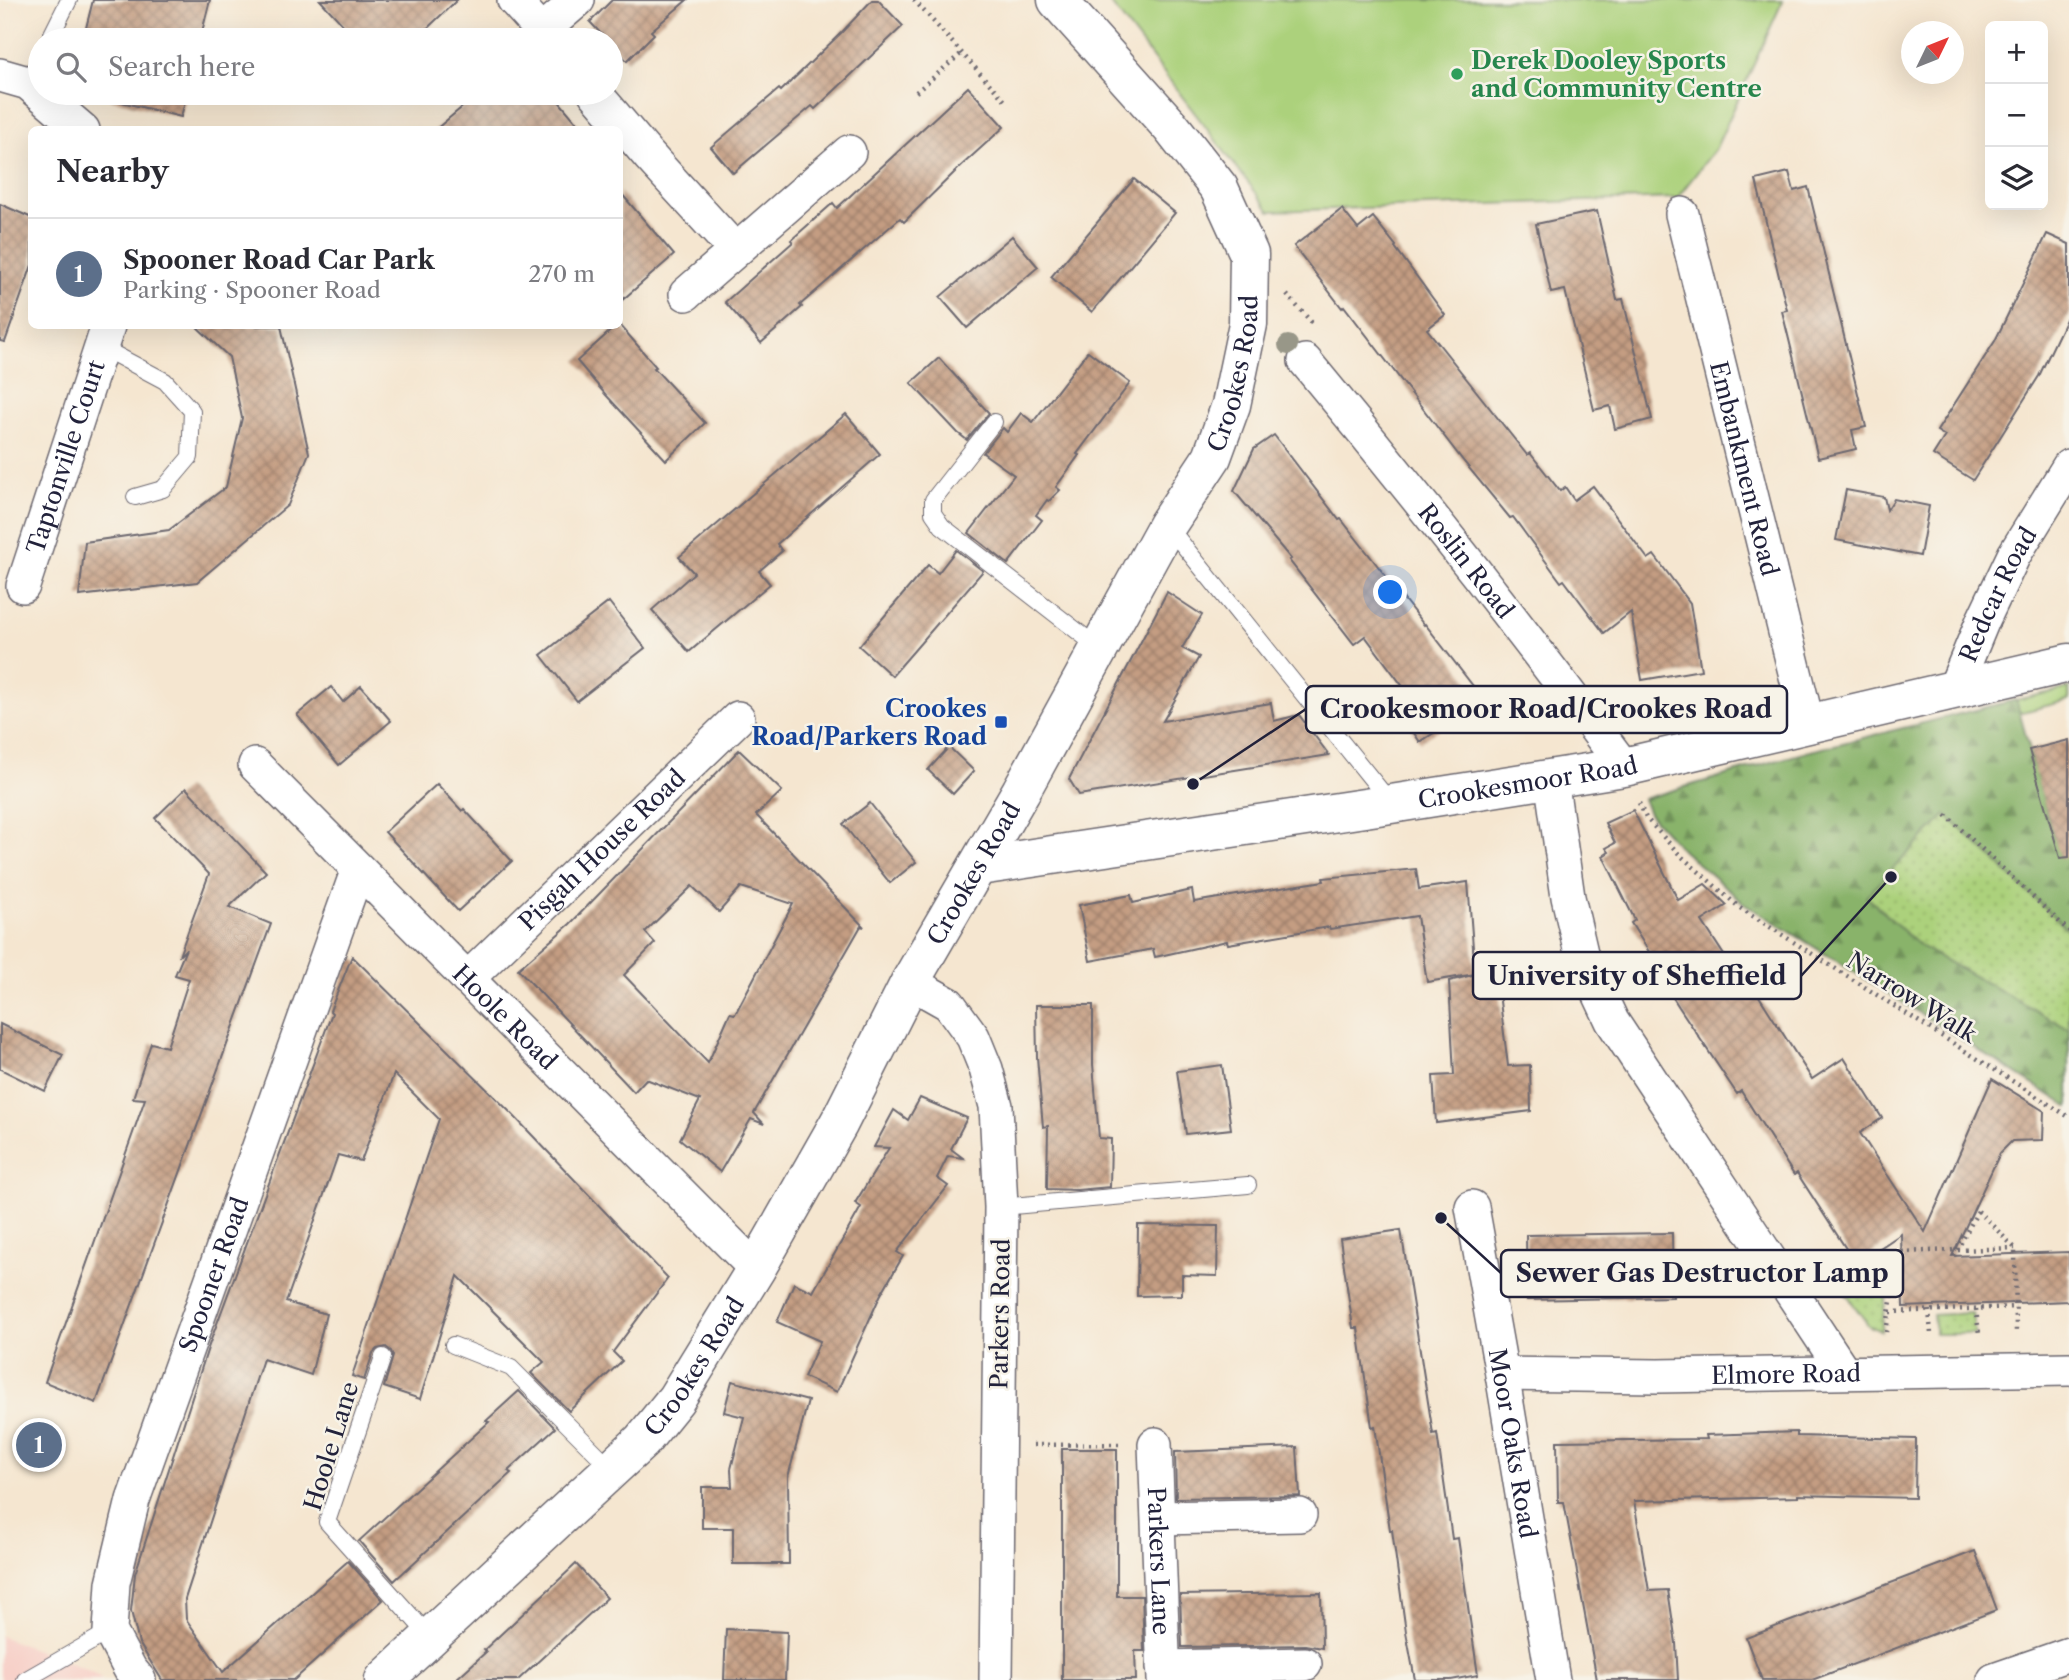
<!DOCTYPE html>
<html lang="en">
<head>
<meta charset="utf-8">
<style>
  body { margin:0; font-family:"Libre Caslon Text",serif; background:#f7f7f7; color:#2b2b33 }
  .controls { position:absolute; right:21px; top:21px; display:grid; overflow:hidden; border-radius:10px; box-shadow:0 7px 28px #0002 }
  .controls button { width:63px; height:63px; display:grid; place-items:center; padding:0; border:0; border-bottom:2px solid #e1e1e2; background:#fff; color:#2b2b33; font:35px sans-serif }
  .compass { position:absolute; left:1901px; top:21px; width:63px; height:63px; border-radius:50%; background:#fff; box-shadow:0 7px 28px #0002; rotate:47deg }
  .you { position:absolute; left:1391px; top:593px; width:24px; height:24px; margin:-18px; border:5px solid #fff; border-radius:50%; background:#1a73e8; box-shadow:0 0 0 10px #1a73e833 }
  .badge { display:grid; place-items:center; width:46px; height:46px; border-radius:50%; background:#d1495b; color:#fff; font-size:23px; font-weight:700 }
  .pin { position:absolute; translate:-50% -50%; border:4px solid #fff; box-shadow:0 2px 7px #0006 }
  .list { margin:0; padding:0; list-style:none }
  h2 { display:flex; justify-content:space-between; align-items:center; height:91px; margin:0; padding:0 28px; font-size:30px }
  h2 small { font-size:23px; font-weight:400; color:#7c7c81 }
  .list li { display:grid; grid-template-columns:46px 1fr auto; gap:21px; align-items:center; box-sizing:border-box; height:112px; padding:0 28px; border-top:2px solid #e1e1e2 }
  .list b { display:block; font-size:26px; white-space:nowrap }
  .list p { margin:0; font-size:23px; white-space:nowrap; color:#7c7c81 }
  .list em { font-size:23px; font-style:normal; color:#7c7c81 }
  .icon { flex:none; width:38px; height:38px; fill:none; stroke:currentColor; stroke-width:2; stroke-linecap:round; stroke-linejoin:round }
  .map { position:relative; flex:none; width:2069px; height:1680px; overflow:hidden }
  .search { position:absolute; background:#fff; box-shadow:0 7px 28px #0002; left:28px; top:28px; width:595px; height:77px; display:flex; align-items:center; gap:18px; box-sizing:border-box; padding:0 24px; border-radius:38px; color:#7c7c81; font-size:26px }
  .panel { position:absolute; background:#fff; box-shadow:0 7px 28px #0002; left:28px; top:126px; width:595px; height:203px; border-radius:10px }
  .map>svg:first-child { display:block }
  .built { fill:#f7d1c9 }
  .grass { fill:#acd17b; stroke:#677a5b; stroke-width:2 }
  .forest { fill:url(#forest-firs); stroke:#566a53; stroke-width:2 }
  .garden { fill:url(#garden-dots); stroke:#677a5b; stroke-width:2 }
  .building { fill:url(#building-cross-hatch); fill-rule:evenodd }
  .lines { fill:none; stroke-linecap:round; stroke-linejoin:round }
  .service-casing { stroke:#6c676f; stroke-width:18 }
  .minor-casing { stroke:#6c676f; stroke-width:36 }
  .tertiary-casing { stroke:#6c676f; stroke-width:41 }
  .path { stroke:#6c676f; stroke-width:4.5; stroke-dasharray:2 5; stroke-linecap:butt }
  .service { stroke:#fff; stroke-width:16 }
  .minor { stroke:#fff; stroke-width:33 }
  .tertiary { stroke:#fff; stroke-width:38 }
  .tree { fill:#989788 }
  .leisure-dot { fill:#2e9e5b; stroke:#f7f3e8; stroke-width:2.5 }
  .transit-dot { fill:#1a4fb4; stroke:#f7f3e8; stroke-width:2.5 }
  .labels { text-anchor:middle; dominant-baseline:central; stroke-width:5; stroke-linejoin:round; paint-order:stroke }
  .leisure-label { font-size:24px; font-weight:bold; fill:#27864d; stroke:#f7f3e8; text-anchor:start }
  .street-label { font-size:24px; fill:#22223b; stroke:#f7f3e8 }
  .transit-label { font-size:24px; font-weight:bold; fill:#164399; stroke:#f7f3e8; text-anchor:end }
  .leader { fill:none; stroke:#22223b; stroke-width:2.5 }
  .callout-dot { fill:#22223b; stroke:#f7f3e8; stroke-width:2.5 }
  .callout { fill:#f7f3e8; stroke:#22223b; stroke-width:2.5 }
  .callout-label { font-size:26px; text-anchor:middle; font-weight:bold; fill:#22223b }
</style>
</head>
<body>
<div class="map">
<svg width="2069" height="1680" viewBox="0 0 2069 1680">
  <defs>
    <pattern id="forest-firs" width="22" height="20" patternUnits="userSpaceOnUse" patternTransform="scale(1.75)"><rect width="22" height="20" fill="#89b36b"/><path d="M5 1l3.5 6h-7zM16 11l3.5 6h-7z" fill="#709159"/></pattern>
    <pattern id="garden-dots" width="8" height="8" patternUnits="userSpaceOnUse" patternTransform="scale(1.75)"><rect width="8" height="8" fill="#acd17b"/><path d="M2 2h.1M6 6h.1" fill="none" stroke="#94b36b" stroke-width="1.8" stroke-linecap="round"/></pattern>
    <pattern id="building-cross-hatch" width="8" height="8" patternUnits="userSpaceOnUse" patternTransform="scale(1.75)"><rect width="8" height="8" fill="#c49d82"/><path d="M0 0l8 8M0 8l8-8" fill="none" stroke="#9f806c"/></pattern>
  </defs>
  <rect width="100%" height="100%" fill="#f7f3e8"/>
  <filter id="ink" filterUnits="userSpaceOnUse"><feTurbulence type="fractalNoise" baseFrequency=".0143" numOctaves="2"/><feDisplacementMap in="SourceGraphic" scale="14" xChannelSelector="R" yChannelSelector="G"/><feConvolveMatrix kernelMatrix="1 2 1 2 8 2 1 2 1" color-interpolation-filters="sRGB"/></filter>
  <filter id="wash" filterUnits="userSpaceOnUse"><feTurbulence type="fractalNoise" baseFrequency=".00686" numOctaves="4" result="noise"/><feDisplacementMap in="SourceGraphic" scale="28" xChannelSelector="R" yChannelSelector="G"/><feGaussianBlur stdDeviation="1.57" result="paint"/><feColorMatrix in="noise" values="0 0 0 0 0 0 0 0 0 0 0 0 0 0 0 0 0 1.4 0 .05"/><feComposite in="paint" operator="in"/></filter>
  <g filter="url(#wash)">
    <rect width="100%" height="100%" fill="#f5e6d0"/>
    <polygon class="built" points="0,1636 88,1670 104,1680 0,1680"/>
    <g class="grass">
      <polygon points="1108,0 1783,0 1716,148 1677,198 1270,211"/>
      <polygon points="2069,688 2069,700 2019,713 2016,700"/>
    </g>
    <polygon class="forest" points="2016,700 2054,837 2069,833 2069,931 1946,815 1920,946 2069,1029 2069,1107 1744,903 1683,851 1649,814 1643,799 1810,751"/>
    <g class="garden">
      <polygon points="1946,815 2069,931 2069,1029 1920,946 1866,896"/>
      <polygon points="1887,1288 1881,1331 1869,1326 1846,1294"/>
      <polygon points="1972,1313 1975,1334 1935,1334 1933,1315"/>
    </g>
    <g id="blocks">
      <g class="building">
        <polygon points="93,0 210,0 200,40 83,40"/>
        <polygon points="320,0 457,0 415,40 357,40"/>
        <polygon points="612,0 687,0 651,31 654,34 627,61 611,44 611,40 607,40 590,22"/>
        <polygon points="872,0 878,0 903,26 815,109 812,106 733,173 711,147 779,89 781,91 842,32"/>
        <polygon points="968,87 1004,127 961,166 904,222 900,218 800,305 802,307 761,343 725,302 793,242 791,240 833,203 837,208"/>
        <polygon points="86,93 187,93 181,117"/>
        <polygon points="479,93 552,93 583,130 435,130"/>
        <polygon points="1789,172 1794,191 1808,187 1866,427 1852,430 1856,449 1818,458 1782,311 1787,310 1756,180"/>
        <polygon points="1134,179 1175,213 1092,312 1051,277"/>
        <polygon points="620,192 674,255 620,302"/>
        <polygon points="0,204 32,218 32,265 5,342 0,341"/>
        <polygon points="1342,209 1358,229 1373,217 1396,246 1395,247 1445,315 1427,329 1527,455 1530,453 1560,491 1565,487 1574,500 1593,486 1648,559 1654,555 1690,603 1701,670 1642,680 1631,612 1604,633 1564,580 1561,582 1513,517 1510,518 1464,462 1344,306 1342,308 1294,246"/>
        <polygon points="1597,211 1617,300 1623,299 1652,419 1615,429 1610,406 1594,410 1565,290 1551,293 1536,224"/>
        <polygon points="2047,234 2069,244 2069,313 2039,376 1973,480 1933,455 1945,436 1937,431 1995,341"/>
        <polygon points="1012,236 1038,267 967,328 940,297"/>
        <polygon points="620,325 656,367 654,368 705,423 666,460 606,395 577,361 616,326"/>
        <polygon points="196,326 281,326 309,453 288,505 197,582 79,596 85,542 169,530 226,487 242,418 229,357"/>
        <polygon points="1088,351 1130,383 1077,454 1079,455 1056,487 1060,490 1049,501 1047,500 1036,515 1042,520 1008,564 969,533 1014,475 983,453 1003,428 1007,432 1021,413 1033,422"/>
        <polygon points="939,358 989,413 967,440 958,433 911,383"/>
        <polygon points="846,414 880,454 777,544 782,551 759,571 770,584 689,652 652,610 694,573 679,557"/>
        <polygon points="1274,435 1339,520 1341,519 1424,625 1425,624 1497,717 1449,723 1420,742 1400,712 1413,700 1365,636 1354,644 1289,560 1291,559 1234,491 1254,449"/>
        <polygon points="1846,490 1884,497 1887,510 1894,499 1929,506 1920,556 1836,540"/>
        <polygon points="956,550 983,571 892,676 859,646 928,565 938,573"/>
        <polygon points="1167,592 1202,615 1182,648 1199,657 1163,721 1271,703 1274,721 1299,715 1329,755 1079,795 1069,779"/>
        <polygon points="609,602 645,648 577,701 541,655"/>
        <polygon points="361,686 391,721 339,765 297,715 331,687 343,702"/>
        <polygon points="2069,740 2069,857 2060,858 2029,750"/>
        <polygon points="949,747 974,771 953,794 928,770"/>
        <path d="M739,750L782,791L756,815L864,927L861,926L754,1113L764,1124L751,1119L720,1172L680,1139L700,1100L646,1079L634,1092L518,969L570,924ZM692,886L719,912L741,887L793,904L735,1014L730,1013L708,1063L624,975L655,943L645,932Z"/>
        <polygon points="437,784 462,811 464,809 512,861 458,911 385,832"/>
        <polygon points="186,788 266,872 229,907 271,924 96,1403 45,1382 145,1099 133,1098 151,1043 167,1047 189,979 175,975 186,949 179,956 209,874 155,818"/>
        <polygon points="870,803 916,862 890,883 843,824"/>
        <polygon points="1633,810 1678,900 1705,884 1727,905 1702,921 1742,983 1748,979 1812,1079 1844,1058 1882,1118 1860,1133 1925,1232 1992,1079 2044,1111 2043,1140 2012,1141 2000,1153 1952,1256 2069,1252 2069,1301 1903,1307 1901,1234 1856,1264 1797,1173 1794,1175 1741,1091 1737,1094 1679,1007 1653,966 1656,963 1631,923 1635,920 1603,856 1609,852 1606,848 1615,843 1605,823"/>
        <polygon points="1416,869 1419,889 1468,882 1475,974 1427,982 1417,916 1330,929 1329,927 1228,944 1227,941 1155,957 1153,949 1090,961 1079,905 1131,895 1133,903 1192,890 1194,902 1324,881 1323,878"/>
        <polygon points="352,956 512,1114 668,1278 613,1352 622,1361 569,1411 531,1373 544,1362 458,1276 420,1399 384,1387 393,1356 391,1351 386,1347 377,1349 373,1353 364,1380 352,1376 439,1119 394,1074 361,1161 338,1155 286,1302 326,1314 311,1375 263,1359 185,1599 186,1619 223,1672 348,1561 383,1600 294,1680 162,1680 139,1643 131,1611 135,1574 208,1348 332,1013 330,1011"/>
        <polygon points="1496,969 1508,1066 1530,1065 1531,1111 1436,1123 1433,1076 1454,1075 1449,981"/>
        <polygon points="1036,1005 1093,1005 1093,1064 1099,1138 1111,1139 1110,1187 1077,1190 1047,1189 1048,1126 1043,1127 1037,1057"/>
        <polygon points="0,1024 63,1055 45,1091 0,1069"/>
        <polygon points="1222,1065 1231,1129 1186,1134 1177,1071"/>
        <polygon points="920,1098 967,1118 951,1149 963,1158 948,1156 937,1178 948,1186 897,1252 903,1256 880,1296 837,1392 804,1377 820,1341 777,1322 794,1283 813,1292 861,1207 855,1203 889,1148 874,1147 894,1110 908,1120"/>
        <polygon points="1138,1225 1218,1226 1217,1276 1182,1275 1182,1295 1137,1296"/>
        <polygon points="1401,1230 1433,1434 1437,1433 1452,1539 1458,1538 1478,1675 1451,1680 1415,1680 1406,1632 1392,1530 1390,1530 1375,1426 1372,1427 1358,1328 1353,1328 1340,1239"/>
        <polygon points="1672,1233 1673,1297 1527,1300 1526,1235"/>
        <polygon points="732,1381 808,1401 788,1477 789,1564 733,1564 733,1528 702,1528 702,1487 732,1487 731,1469 744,1417 724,1412"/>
        <polygon points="519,1391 555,1428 508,1471 511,1473 394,1581 359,1541 489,1422 486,1421"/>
        <polygon points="1797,1432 1797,1436 1916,1439 1915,1498 1798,1495 1798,1497 1634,1501 1649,1591 1668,1590 1676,1643 1678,1680 1597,1680 1564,1502 1558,1502 1557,1441 1707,1439 1706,1435"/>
        <polygon points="1297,1447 1300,1496 1176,1498 1175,1452"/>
        <polygon points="1062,1449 1117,1449 1117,1596 1142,1596 1144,1651 1135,1651 1136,1680 1062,1680"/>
        <polygon points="1975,1551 1997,1610 1812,1680 1762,1680 1746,1638"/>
        <polygon points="576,1564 607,1598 518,1680 455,1680 486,1652 484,1650"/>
        <polygon points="1321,1593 1322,1648 1305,1645 1182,1647 1180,1595"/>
        <polygon points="726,1629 787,1632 785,1680 724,1680"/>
      </g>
    </g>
  </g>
  <g filter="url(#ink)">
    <use href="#blocks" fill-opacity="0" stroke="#6c676f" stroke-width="2"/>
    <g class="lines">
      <defs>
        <g id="service">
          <polyline points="49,40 69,0"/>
          <polyline points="28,83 40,58"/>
          <polyline points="101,347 165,381 192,411 190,457 163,489 135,497"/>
          <polyline points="994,422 933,500 933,513 942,526 1099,648"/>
          <polyline points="1167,525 1390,802"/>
          <polyline points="1001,1207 1248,1185"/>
          <polyline points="453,1345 511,1368 612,1469"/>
          <polyline points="383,1357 327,1522 430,1637"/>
          <polyline points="25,1680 110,1631"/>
        </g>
        <g id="minor">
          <polyline points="514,0 550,40"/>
          <polyline points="542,31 578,0"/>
          <polyline points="0,75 28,83 83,130"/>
          <polyline points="595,93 649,156 735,250"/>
          <path id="s1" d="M1682,214L1808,725"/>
          <polyline points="686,294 849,152"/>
          <path id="s2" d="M1305,361C1415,493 1521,628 1624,767"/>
          <path id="s3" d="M23,586L108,326"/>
          <path id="s4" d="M1954,690L1983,620L2014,555L2069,466"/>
          <path id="s5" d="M255,765L756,1269"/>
          <polyline points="1551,778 1568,897 1582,957 1612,1021 1844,1372"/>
          <path id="s6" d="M467,979L738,718"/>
          <polyline points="910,982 949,1004 973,1037 986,1069 996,1106 1001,1207 996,1680"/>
          <path id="s7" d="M1472,1207L1502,1374L1553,1680"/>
          <path id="s8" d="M1502,1374L1658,1376L2069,1369"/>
          <path id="s9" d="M1155,1444L1164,1680"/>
          <polyline points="1159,1518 1300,1515"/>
          <polyline points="1163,1667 1305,1664"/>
          <path id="s10" d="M139,1680L130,1669L110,1631L113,1583L133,1500L358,869"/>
          <polyline points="1994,1680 2069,1654"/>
        </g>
        <g id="tertiary">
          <path id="s11" d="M979,866L1391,804L1624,767L2069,663"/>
          <path id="s12" d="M384,1680L642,1441L676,1399L756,1269L839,1123L910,982L1021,791L1167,525L1212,457L1231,405L1248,324L1249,254L1219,188L1171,127L1057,0"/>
        </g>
      </defs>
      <use href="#service" class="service-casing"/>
      <use href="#minor" class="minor-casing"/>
      <use href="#tertiary" class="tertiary-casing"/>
      <g class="path">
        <polyline points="914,0 1006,102"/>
        <polyline points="916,92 962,53"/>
        <polyline points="1287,295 1314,325"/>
        <polyline points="1639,803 1646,818 1680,855 1740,908 2069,1117"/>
        <polyline points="1946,815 2069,931"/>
        <polyline points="1978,1211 2015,1248 2016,1333"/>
        <polyline points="1954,1256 1980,1207"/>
        <polyline points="1844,1290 1894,1282"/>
        <polyline points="1976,1309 1979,1334"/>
        <polyline points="1929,1310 1931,1334"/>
        <polyline points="1890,1312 2016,1307"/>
        <polyline points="1886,1332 1899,1252 2015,1248"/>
        <polyline points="1033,1445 1119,1444"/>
      </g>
      <use href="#service" class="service"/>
      <use href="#minor" class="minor"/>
      <use href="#tertiary" class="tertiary"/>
    </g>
    <circle class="tree" cx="1288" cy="345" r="10"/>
  </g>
  <circle class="leisure-dot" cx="1457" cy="74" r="7"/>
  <rect class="transit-dot" x="994" y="715" width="14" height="14" rx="3.5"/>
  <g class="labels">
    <g class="leisure-label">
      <text x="1471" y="60">Derek Dooley Sports<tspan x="1471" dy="28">and Community Centre</tspan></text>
    </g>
    <g class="street-label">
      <text stroke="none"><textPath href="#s12" startOffset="1577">Crookes Road</textPath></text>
      <text stroke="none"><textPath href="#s3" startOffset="136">Taptonville Court</textPath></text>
      <text stroke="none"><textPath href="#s1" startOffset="262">Embankment Road</textPath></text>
      <text stroke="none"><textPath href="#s2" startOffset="257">Roslin Road</textPath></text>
      <text stroke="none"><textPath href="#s4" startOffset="105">Redcar Road</textPath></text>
      <text stroke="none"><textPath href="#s11" startOffset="555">Crookesmoor Road</textPath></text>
      <text stroke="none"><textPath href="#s6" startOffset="187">Pisgah House Road</textPath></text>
      <text stroke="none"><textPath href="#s12" startOffset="1010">Crookes Road</textPath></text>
      <text transform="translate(1912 997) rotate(32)">Narrow Walk</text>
      <text stroke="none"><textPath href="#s5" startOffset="355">Hoole Road</textPath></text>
      <text stroke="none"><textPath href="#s10" startOffset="430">Spooner Road</textPath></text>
      <text transform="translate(1000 1314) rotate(-89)">Parkers Road</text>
      <text stroke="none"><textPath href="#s12" startOffset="443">Crookes Road</textPath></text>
      <text stroke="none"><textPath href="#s8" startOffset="284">Elmore Road</textPath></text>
      <text stroke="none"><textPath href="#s7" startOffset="240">Moor Oaks Road</textPath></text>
      <text transform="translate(331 1446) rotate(-73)">Hoole Lane</text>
      <text stroke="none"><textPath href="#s9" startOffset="117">Parkers Lane</textPath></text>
    </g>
    <g class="transit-label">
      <text x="987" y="708">Crookes<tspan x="987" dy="28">Road/Parkers Road</tspan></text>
    </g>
  </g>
  <path class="leader" d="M1193 784L1306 709M1891 877L1801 976M1441 1218L1501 1273"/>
  <g class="callout-dot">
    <circle cx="1193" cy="784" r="7"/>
    <circle cx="1891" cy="877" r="7"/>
    <circle cx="1441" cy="1218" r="7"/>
  </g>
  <g class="callout">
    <rect x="1306" y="686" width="481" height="47" rx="7"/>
    <rect x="1473" y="952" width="328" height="47" rx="7"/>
    <rect x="1501" y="1250" width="402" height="47" rx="7"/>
  </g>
  <g class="callout-label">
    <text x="1546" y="718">Crookesmoor Road/Crookes Road</text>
    <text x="1637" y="985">University of Sheffield</text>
    <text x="1702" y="1282">Sewer Gas Destructor Lamp</text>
  </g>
</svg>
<div class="controls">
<button>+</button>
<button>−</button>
<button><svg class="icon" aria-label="layers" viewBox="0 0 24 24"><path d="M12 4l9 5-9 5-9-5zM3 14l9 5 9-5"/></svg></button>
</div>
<svg class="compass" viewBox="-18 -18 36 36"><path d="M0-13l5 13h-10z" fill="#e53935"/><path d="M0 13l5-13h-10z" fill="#7c7c81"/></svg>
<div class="you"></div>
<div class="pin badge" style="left:39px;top:1445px;background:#5c6f8a">1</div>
<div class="search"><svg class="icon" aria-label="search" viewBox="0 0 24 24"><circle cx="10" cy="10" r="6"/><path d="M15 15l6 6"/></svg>Search here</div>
<section class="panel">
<h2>Nearby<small></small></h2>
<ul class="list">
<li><span class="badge" style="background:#5c6f8a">1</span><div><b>Spooner Road Car Park</b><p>Parking · Spooner Road</p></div><em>270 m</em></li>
</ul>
</section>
</div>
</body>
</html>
